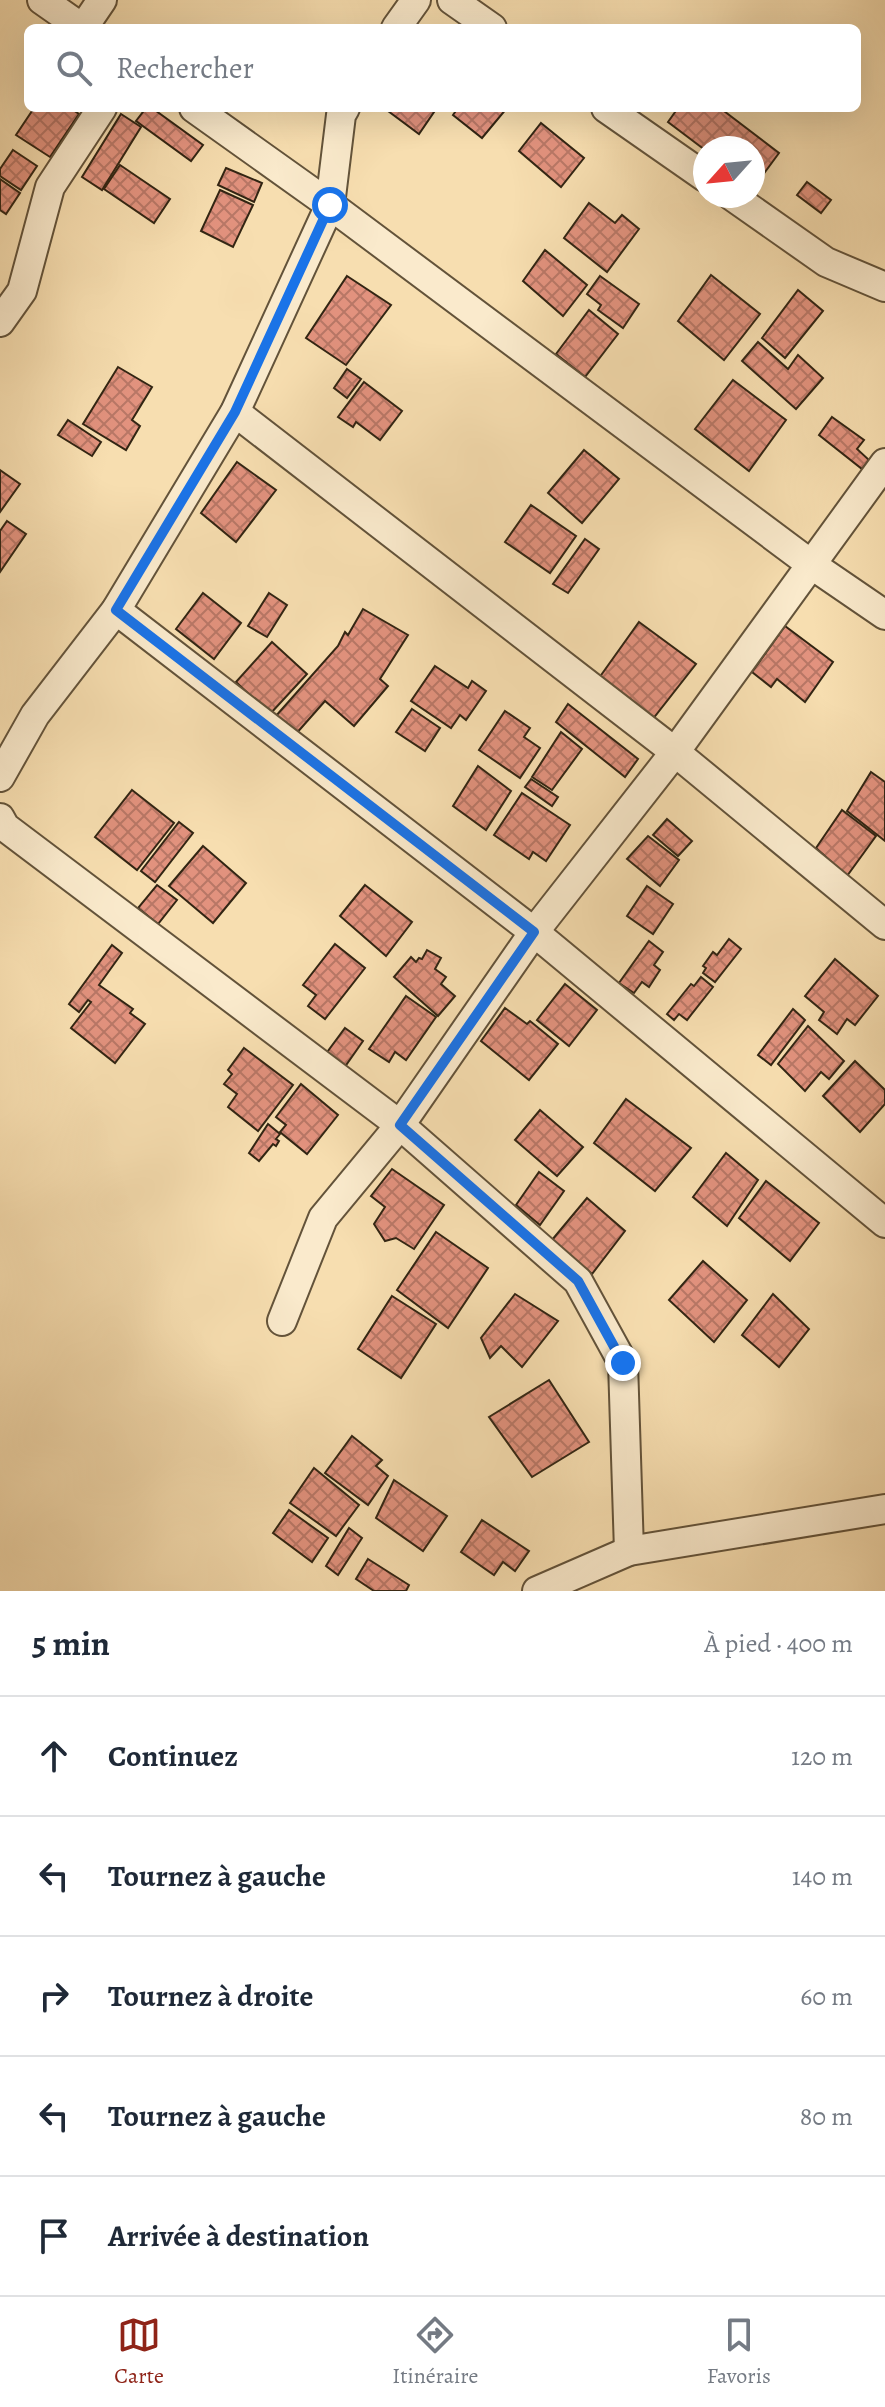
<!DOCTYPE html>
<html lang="fr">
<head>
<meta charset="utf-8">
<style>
  body { margin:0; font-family:Alegreya,serif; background:#f2f2f3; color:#1f2937 }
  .compass { position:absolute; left:693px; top:136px; width:72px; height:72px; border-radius:50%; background:#fff; box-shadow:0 8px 32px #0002; rotate:243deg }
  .stop { position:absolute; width:24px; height:24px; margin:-18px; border:6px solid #1a73e8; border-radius:50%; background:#fff }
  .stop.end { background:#1a73e8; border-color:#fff; box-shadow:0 2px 8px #0008 }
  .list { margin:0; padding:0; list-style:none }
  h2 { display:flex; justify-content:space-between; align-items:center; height:104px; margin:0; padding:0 32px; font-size:34px }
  h2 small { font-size:26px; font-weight:400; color:#747a83 }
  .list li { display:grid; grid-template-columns:52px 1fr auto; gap:24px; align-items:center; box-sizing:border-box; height:120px; padding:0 32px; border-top:2px solid #e0e1e3 }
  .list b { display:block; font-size:30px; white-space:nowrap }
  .list em { font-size:26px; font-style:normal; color:#747a83 }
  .icon { flex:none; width:44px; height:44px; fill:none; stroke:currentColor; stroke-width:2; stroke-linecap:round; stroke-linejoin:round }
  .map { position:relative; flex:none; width:885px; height:1591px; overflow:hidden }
  .search { position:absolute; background:#fff; box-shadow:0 8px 32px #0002; left:24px; right:24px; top:24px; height:88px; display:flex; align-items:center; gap:20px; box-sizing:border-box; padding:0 28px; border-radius:12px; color:#747a83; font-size:30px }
  .sheet { height:704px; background:#fff }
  nav { display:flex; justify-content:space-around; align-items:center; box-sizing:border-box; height:112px; border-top:2px solid #e0e1e3; background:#fff; font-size:22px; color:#747a83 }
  nav a { display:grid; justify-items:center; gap:4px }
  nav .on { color:#8f2418 }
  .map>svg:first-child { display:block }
  .building { fill:url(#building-cross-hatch); stroke:#322513; stroke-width:2 }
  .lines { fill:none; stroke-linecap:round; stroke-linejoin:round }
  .street-casing { stroke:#63533a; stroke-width:32 }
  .street { stroke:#faeacc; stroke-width:28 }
  .route { stroke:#1a73e8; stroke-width:10 }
</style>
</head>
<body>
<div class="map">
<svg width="885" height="1591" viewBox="0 0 885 1591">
  <defs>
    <pattern id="building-cross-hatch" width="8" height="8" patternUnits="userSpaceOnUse" patternTransform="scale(2)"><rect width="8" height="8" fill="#e2927e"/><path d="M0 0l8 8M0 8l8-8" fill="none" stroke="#b87766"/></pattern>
  </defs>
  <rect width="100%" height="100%" fill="#f7deb0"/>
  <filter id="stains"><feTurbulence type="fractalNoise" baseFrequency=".0025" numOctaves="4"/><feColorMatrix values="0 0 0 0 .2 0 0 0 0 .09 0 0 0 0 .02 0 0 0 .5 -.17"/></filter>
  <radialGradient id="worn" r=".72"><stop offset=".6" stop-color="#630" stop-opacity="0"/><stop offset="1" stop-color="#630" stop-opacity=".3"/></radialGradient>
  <g class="building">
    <polygon points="34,108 70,108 79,114 50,157 16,135"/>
    <polygon points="146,108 152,108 203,145 191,161 136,121"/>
    <polygon points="384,108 427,108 434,112 419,134"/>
    <polygon points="458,108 507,108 482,138 453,115"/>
    <polygon points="678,108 720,108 779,153 754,187 753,148 705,148 705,150 668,122"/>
    <polygon points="121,114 141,127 102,190 82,177"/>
    <polygon points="541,123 584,158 561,187 519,151"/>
    <polygon points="13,150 37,166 21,190 0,176 0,169"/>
    <polygon points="120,165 170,199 154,223 104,189"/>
    <polygon points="226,168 262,183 254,202 218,185"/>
    <polygon points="0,179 20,193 6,214 0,210"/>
    <polygon points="807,182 831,200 821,213 797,195"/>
    <polygon points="220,190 253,205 233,247 201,231"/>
    <polygon points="589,203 615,223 622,215 639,229 607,272 564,238"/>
    <polygon points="545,250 587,285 563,316 523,281"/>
    <polygon points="711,275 760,314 724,360 678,321"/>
    <polygon points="347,276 391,305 346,365 306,338"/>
    <polygon points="600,276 639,304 623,328 598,310 601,305 587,294"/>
    <polygon points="798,290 823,311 785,358 762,338"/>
    <polygon points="589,310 618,334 585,377 556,354"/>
    <polygon points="758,342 788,369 798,355 823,378 796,409 742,361"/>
    <polygon points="118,367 152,387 132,420 140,426 126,450 83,424"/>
    <polygon points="347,369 361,379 347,398 334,388"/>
    <polygon points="733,380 786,420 749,471 695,429"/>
    <polygon points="364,382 402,411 380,440 356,422 353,427 338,417"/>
    <polygon points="832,417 864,440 857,449 869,460 862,469 819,435"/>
    <polygon points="68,420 101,442 92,456 58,435"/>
    <polygon points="584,450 619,479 582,523 548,493"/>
    <polygon points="237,462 276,490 236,542 201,513"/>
    <polygon points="0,470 20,484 0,512"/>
    <polygon points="531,505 576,536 550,573 505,542"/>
    <polygon points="7,521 26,534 0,572 0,531"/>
    <polygon points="585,539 599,549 568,593 553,584"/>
    <polygon points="203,593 241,623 214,659 176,629"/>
    <polygon points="269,593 287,605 267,637 248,626"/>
    <polygon points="363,609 408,635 380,679 388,686 354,726 325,701 295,735 275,717 338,646 345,632 348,635"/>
    <polygon points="639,622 696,664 652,720 599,678"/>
    <polygon points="785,626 833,662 805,702 777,679 771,687 752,672"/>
    <polygon points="272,642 307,674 270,714 236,682"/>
    <polygon points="435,666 468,688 472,681 486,691 466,720 460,715 451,728 411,701"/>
    <polygon points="568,704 638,759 625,777 556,722"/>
    <polygon points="412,709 440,728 425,751 396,732"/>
    <polygon points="505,711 530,728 524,737 540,748 520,778 479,750"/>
    <polygon points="561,732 582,749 552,790 532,777"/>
    <polygon points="478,766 511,791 486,830 453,806"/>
    <polygon points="871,772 885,782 885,841 847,811"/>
    <polygon points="531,779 558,797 552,806 525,787"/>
    <polygon points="132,790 174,823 137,870 95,837"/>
    <polygon points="522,793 570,825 546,861 533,852 529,859 494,835"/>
    <polygon points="842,810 876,836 847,876 816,848"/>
    <polygon points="667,819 692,841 678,856 653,835"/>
    <polygon points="179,822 193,833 155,882 141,871"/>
    <polygon points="648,836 679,860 660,886 627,859"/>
    <polygon points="203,846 246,883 213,923 169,886"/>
    <polygon points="157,885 177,900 158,924 138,908"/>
    <polygon points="365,885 412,922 386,956 340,916"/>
    <polygon points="647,886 673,904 653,934 627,916"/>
    <polygon points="729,939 741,949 715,982 703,973 706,968 703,966 713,952 717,955"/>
    <polygon points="649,941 663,952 654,965 660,970 649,987 642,982 634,993 619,983"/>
    <polygon points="335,944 365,968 325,1019 308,1006 316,995 303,985"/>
    <polygon points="112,945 122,953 99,985 133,1009 130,1013 145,1024 115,1063 71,1028 91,1002 88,1000 79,1012 69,1004"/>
    <polygon points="427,950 441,958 435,969 446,977 441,984 455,996 438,1016 394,977 411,957 416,962 419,958 422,959"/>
    <polygon points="835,959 878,996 855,1025 847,1019 837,1034 819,1020 824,1012 805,996"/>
    <polygon points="701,977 713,987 687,1020 679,1014 674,1020 667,1014 691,984 694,986"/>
    <polygon points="565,984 597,1010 569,1046 537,1020"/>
    <polygon points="406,996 436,1017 406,1060 395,1052 389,1062 369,1049"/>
    <polygon points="505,1008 527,1024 530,1021 558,1044 529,1080 481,1041"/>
    <polygon points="793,1009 805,1020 771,1065 758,1055"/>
    <polygon points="808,1026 844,1061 829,1079 821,1072 805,1091 778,1064"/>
    <polygon points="345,1028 363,1041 344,1068 325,1055"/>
    <polygon points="244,1048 293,1085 258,1131 228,1107 237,1094 224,1084 232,1074 228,1070"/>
    <polygon points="855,1061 885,1090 885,1104 860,1132 823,1096"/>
    <polygon points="301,1084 338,1115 307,1154 280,1132 286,1125 276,1117"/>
    <polygon points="626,1099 691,1148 655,1191 594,1143"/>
    <polygon points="540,1110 583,1147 557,1176 515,1140"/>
    <polygon points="268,1124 280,1134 276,1139 279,1141 276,1146 273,1144 259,1161 249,1153"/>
    <polygon points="726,1153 758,1180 727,1226 693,1197"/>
    <polygon points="392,1169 444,1205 414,1249 396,1238 385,1241 374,1224 385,1207 371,1196"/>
    <polygon points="539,1172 564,1191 540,1225 516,1205"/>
    <polygon points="766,1181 819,1223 790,1261 739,1218"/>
    <polygon points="587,1198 625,1231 592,1274 552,1240"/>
    <polygon points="436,1232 488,1268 448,1328 397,1290"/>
    <polygon points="703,1261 747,1300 714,1342 669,1300"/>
    <polygon points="515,1294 558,1321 522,1367 501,1346 490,1358 481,1338"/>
    <polygon points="773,1294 809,1329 779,1367 742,1335"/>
    <polygon points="392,1296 436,1324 401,1378 358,1349"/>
    <polygon points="549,1380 589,1442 532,1477 489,1417"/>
    <polygon points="352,1436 382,1460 376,1466 388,1476 368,1505 325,1473"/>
    <polygon points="314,1468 359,1505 336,1536 290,1503"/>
    <polygon points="394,1480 447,1516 423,1551 376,1518"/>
    <polygon points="289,1510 328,1538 312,1562 273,1533"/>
    <polygon points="482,1520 529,1551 515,1571 503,1562 494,1575 461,1552"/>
    <polygon points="349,1528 362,1538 338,1575 326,1566"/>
    <polygon points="368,1559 409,1585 406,1591 374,1591 356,1579"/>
  </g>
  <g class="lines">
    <defs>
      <g id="street">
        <polyline points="42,0 82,28"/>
        <polyline points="452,0 492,28"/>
        <polyline points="83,28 102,0"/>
        <polyline points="396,28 416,0"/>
        <polyline points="194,108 330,205 812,565 885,615"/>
        <polyline points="606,108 705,177"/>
        <polyline points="732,196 826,262 885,287"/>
        <polyline points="0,322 22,291 50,187 102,108"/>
        <polyline points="235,412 675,752 885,925"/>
        <polyline points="116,610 534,932 885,1223"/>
        <polyline points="0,777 35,715 116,610 235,412 330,205 341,115 345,108"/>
        <polyline points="0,818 5,827 400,1125 578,1281 623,1363 629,1551"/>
        <polyline points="282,1321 323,1218 400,1125 534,932 675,752 885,463"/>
        <polyline points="537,1591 629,1551 885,1509"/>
      </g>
    </defs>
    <use href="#street" class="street-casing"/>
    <use href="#street" class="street"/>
  </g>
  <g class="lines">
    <polyline class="route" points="330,205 235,412 116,610 534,932 400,1125 578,1281 623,1363"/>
  </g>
  <rect width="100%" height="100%" filter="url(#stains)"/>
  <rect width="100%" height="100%" fill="url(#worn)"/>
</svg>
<svg class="compass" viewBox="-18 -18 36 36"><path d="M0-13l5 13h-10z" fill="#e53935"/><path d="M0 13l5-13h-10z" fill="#747a83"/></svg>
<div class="stop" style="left:330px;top:205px"></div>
<div class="stop end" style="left:623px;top:1363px"></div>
<div class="search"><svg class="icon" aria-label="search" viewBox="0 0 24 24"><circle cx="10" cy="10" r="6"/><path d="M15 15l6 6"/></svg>Rechercher</div>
</div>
<section class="sheet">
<h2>5 min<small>À pied · 400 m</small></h2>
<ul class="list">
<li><svg class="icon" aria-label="ahead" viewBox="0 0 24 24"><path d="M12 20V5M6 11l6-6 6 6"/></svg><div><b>Continuez</b></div><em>120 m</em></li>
<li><svg class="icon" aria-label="left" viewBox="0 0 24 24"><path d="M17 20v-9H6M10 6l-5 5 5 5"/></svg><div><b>Tournez à gauche</b></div><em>140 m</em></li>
<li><svg class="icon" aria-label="right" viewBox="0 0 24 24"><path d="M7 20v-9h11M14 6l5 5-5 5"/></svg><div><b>Tournez à droite</b></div><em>60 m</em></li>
<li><svg class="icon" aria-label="left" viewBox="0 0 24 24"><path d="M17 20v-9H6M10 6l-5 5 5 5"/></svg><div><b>Tournez à gauche</b></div><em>80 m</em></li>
<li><svg class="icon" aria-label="arrive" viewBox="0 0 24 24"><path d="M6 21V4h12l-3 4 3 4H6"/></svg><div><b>Arrivée à destination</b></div></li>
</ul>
</section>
<nav>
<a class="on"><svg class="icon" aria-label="map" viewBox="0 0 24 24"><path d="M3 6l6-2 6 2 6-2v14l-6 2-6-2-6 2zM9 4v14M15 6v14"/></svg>Carte</a>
<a><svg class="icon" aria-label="directions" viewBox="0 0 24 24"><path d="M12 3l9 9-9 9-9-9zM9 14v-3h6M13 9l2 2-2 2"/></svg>Itinéraire</a>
<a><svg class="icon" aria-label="saved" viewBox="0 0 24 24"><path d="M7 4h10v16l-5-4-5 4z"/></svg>Favoris</a>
</nav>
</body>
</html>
